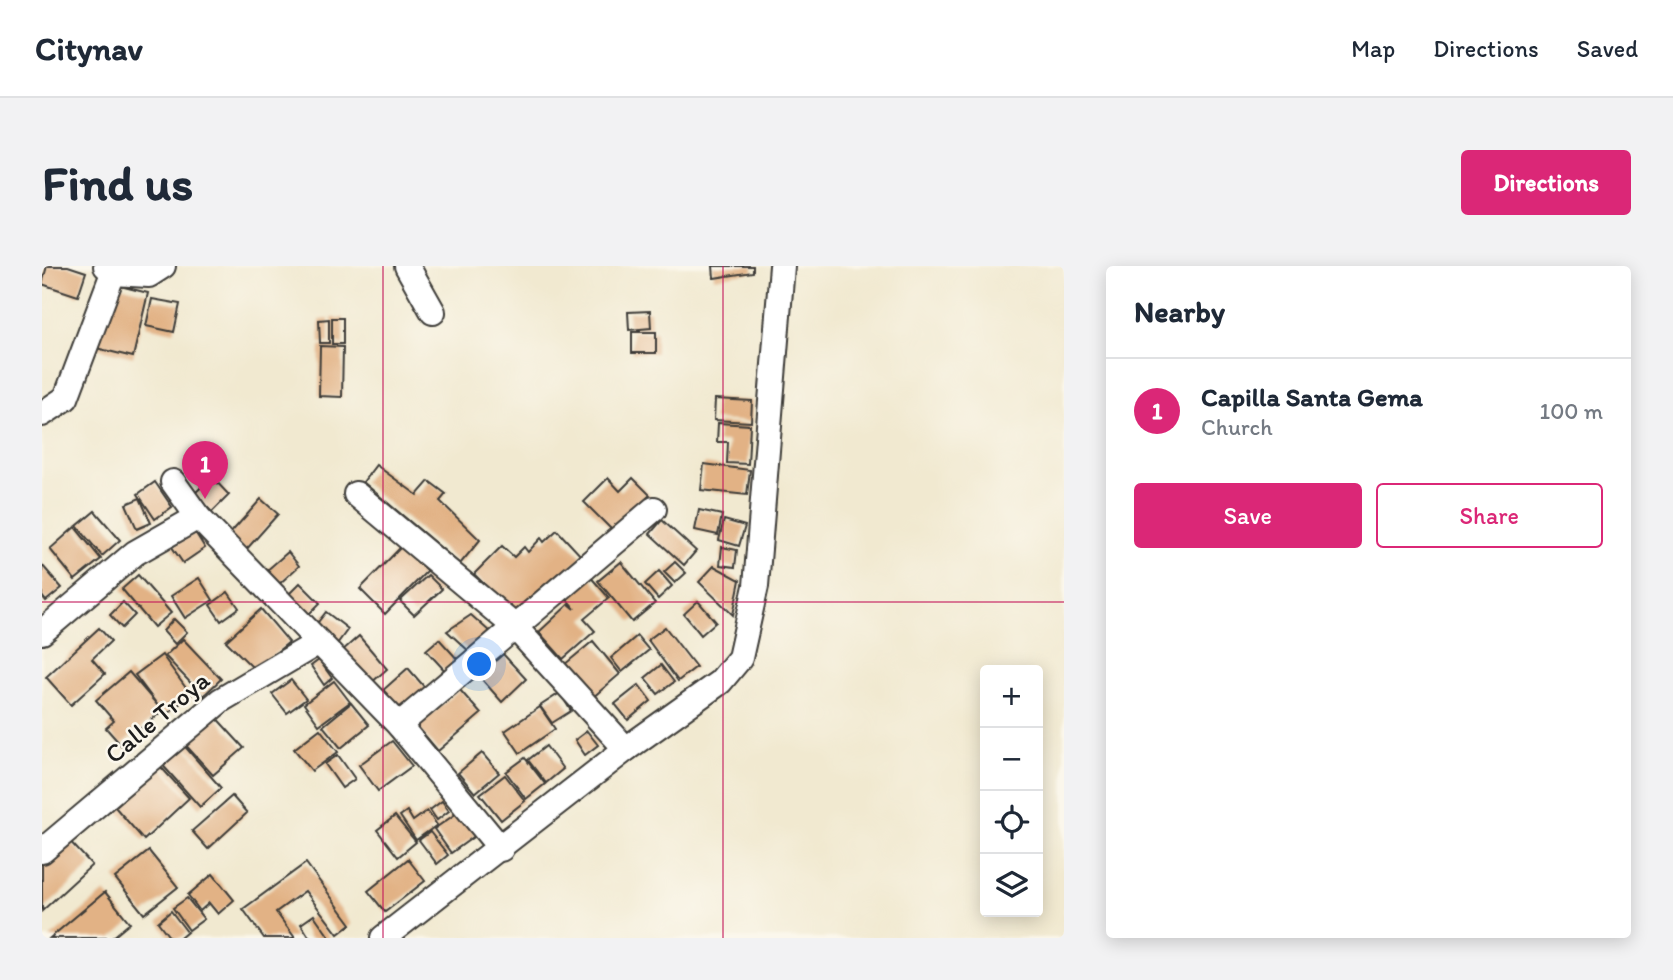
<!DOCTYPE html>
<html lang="en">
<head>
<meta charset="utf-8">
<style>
  body { margin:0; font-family:Itim,sans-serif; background:#f2f2f3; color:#1f2937 }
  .controls { position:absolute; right:21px; bottom:21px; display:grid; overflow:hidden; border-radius:7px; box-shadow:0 4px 18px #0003 }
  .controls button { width:63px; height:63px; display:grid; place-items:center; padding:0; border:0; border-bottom:2px solid #e0e1e3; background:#fff; color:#1f2937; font:35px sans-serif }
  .you { position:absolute; left:438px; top:399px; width:24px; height:24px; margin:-18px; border:5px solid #fff; border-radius:50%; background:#1a73e8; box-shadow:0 0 0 10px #1a73e833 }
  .badge { display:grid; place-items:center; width:46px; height:46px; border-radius:50%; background:#db2777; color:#fff; font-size:23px; font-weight:700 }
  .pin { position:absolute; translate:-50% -58px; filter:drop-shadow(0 2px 4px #0008) }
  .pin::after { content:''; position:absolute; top:37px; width:24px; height:21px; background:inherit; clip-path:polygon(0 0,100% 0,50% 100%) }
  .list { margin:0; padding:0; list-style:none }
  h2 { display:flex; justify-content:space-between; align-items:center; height:91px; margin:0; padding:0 28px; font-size:30px }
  h2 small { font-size:23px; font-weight:400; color:#747a83 }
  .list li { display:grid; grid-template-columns:46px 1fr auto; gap:21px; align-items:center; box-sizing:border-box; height:105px; padding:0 28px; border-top:2px solid #e0e1e3 }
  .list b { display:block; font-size:26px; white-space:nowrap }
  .list p { margin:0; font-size:23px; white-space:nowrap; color:#747a83 }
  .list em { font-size:23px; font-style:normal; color:#747a83 }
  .actions { display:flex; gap:14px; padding:21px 28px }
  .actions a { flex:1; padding:16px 0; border:2px solid #db2777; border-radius:7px; text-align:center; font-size:24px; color:#db2777 }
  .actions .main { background:#db2777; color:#fff }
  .icon { flex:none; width:38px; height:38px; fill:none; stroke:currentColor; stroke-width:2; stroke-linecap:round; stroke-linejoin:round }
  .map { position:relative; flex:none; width:1022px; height:672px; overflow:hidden; border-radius:7px }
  header { display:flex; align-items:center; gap:42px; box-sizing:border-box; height:98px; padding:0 35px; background:#fff; border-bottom:2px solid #e0e1e3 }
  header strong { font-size:33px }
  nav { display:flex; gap:38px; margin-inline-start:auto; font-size:24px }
  .intro { display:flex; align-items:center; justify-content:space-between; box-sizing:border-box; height:168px; padding:0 42px }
  h1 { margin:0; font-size:49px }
  .button { padding:18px 32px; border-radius:7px; background:#db2777; color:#fff; font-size:24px; font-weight:700 }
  main { display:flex; gap:42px; padding:0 42px }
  aside { flex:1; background:#fff; border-radius:7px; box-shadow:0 4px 18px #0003 }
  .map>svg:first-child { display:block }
  .building { fill:#e2b285 }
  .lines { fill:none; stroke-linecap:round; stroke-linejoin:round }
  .minor-casing { stroke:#3c3b37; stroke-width:28 }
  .minor { stroke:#fff; stroke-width:24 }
  .grid { fill:none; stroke:#c2185b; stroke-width:2; stroke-opacity:0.55 }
  .labels { text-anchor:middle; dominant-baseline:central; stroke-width:5; stroke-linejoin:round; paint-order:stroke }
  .street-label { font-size:26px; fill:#1c1c1c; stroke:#fbf7ec }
</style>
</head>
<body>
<header>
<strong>Citynav</strong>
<nav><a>Map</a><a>Directions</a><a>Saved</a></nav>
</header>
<div class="intro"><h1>Find us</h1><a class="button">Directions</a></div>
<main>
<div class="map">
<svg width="1022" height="672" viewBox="0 0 1022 672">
  <rect width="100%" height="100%" fill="#fbf7ec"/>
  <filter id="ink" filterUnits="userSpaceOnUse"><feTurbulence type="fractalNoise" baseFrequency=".0143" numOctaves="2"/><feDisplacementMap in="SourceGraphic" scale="14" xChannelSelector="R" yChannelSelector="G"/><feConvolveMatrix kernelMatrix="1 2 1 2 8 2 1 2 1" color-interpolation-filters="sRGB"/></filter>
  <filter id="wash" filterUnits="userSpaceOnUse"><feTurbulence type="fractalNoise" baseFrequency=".00686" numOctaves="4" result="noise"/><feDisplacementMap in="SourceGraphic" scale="28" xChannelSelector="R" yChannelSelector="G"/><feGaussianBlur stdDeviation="1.57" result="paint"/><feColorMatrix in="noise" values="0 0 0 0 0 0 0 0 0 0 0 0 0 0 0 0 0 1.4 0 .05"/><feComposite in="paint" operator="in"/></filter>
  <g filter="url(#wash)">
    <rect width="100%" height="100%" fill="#f1e9d0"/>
    <g id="blocks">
      <g class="building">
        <polygon points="5,0 26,0 44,6 36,30 0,18"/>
        <polygon points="671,0 711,0 711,6 672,12"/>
        <polygon points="70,18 106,27 91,91 54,82"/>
        <polygon points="110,33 138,38 132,66 104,60"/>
        <polygon points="608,45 609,62 587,64 586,46"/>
        <rect x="290" y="52" width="11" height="26"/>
        <polygon points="287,53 287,77 278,77 277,54"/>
        <rect x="590" y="66" width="24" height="21"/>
        <polygon points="278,80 301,81 300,131 277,130"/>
        <polygon points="673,133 710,135 709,156 672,154"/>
        <polygon points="676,157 708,159 706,198 685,197 686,176 675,176"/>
        <polygon points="662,198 708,204 705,229 659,224"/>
        <polygon points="334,199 375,229 387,215 404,228 398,235 438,274 418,298 321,216"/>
        <polygon points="170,211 187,229 170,246 152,228"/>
        <polygon points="566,212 578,225 591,212 608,229 571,265 542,236"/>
        <polygon points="113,216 130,241 113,253 96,228"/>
        <polygon points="98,232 109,257 95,263 84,238"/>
        <polygon points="219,233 236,248 203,285 186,270"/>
        <polygon points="657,244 680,249 676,269 653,264"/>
        <polygon points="53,245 78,274 60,290 35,260"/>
        <polygon points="620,254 654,285 642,299 608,268"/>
        <polygon points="682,254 703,260 697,280 677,274"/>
        <polygon points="33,261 59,293 33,314 8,283"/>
        <polygon points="515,264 540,291 477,353 432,308 460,280 472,291 482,281 486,286 499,272 502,276"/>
        <polygon points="153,266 163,282 141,297 130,281"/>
        <polygon points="360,280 385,305 343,348 318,323"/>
        <polygon points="680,281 695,284 693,301 678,299"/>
        <polygon points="246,286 257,300 235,320 223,306"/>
        <polygon points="579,296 613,337 590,356 556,315"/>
        <polygon points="633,296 644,307 633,317 622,306"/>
        <polygon points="0,299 20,322 4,335 0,330"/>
        <polygon points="672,300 698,314 691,349 657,316"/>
        <polygon points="617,305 630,320 616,333 603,318"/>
        <polygon points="546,308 567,332 542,353 553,365 521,393 497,366 527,338 533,343 522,330"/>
        <polygon points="96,309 129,347 112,361 80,323"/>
        <polygon points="386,309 400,323 372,349 358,335"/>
        <polygon points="157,312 171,334 143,352 129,330"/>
        <polygon points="258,317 278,337 264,351 244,331"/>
        <polygon points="186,326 197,342 179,355 168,339"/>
        <polygon points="656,335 674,356 659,369 642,348"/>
        <polygon points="81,336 93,349 80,362 68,349"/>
        <polygon points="219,343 247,376 213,404 184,375"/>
        <polygon points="284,346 306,363 295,378 273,360"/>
        <polygon points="429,349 448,366 429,387 405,365"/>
        <polygon points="132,353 145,366 133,378 121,365"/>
        <polygon points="623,361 654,401 636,415 606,374"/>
        <polygon points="57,362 69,375 50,393 63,408 29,439 4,411"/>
        <polygon points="317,370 345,403 329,417 300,385"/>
        <polygon points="595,370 607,384 580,406 569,392"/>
        <polygon points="141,373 179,413 161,430 123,390"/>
        <polygon points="397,373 417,395 405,407 384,384"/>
        <polygon points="551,375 578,408 550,432 522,399"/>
        <polygon points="461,388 484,413 460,436 437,410"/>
        <polygon points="120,389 149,429 123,449 120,445 79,479 64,462 72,455 54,434 87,406 117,441 93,409"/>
        <polygon points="277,394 290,412 282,419 269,400"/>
        <polygon points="619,399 632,416 616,428 603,412"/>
        <polygon points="366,402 385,424 359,448 339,426"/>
        <polygon points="249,414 264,433 245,447 230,428"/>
        <polygon points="292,415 308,436 277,459 262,438"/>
        <polygon points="597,419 609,435 586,454 573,438"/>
        <polygon points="418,424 439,448 396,485 375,460"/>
        <polygon points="518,427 529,445 510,457 498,440"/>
        <polygon points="309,437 327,459 299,482 281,460"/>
        <polygon points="498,441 513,463 478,487 463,465"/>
        <polygon points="170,447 202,482 171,509 139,474"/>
        <polygon points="278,463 296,486 270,505 252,483"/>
        <polygon points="545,465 556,479 543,489 533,474"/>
        <polygon points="350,475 370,500 336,525 317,499"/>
        <polygon points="139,476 179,522 158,541 117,495"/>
        <polygon points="504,480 521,503 504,517 486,494"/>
        <polygon points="440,487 457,507 433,527 416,507"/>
        <polygon points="296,489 313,513 300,522 283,498"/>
        <polygon points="483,492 503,518 484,533 464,506"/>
        <polygon points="118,500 147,532 102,574 73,541"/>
        <polygon points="463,509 483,535 459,554 438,528"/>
        <polygon points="190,530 205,547 166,583 150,565"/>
        <polygon points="400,535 407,545 395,554 388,544"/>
        <polygon points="365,545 371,555 385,545 395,559 374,574 358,550"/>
        <polygon points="418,545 434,569 409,587 392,563"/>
        <polygon points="353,550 374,576 356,591 335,564"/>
        <polygon points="388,566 406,589 395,598 377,574"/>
        <polygon points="24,571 50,599 0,645 0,590 5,586 10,593 19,585 15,579"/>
        <polygon points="107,585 136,621 102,648 73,612"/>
        <polygon points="366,593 383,615 343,646 326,625"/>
        <polygon points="264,597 309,658 296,668 263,625 234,646 253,672 222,672 201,643"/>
        <polygon points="171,608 192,634 176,648 167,637 158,645 146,629"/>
        <polygon points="63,626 88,657 70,672 8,672"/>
        <polygon points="145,632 162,653 147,664 131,642"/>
        <polygon points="129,645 145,666 138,672 128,672 116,656"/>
        <polygon points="272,649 288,672 268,672 259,658"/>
      </g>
    </g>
  </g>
  <g filter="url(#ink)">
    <use href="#blocks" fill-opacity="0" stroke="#3c3b37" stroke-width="2"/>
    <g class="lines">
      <defs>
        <g id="minor">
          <polyline points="64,0 71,7 107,9 121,0"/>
          <polyline points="365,0 391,46"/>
          <polyline points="0,148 24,132 71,7"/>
          <polyline points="131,216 156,251 357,459 459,583"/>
          <polyline points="314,228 472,360 584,483"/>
          <polyline points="0,366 93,287 156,251"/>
          <polyline points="357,459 612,243"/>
          <polyline points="0,585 179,434 277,376"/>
          <polyline points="341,672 584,483 678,416 698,392 714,320 740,0"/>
        </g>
      </defs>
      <use href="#minor" class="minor-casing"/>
      <use href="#minor" class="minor"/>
    </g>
  </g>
  <path class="grid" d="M341,0V672M681,0V672M0,336H1022"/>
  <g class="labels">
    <g class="street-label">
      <text transform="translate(115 451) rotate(-40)">Calle Troya</text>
    </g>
  </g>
</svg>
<div class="controls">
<button>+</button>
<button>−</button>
<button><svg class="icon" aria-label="locate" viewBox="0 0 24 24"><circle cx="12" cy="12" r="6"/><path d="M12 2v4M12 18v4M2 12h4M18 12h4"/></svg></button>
<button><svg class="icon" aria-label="layers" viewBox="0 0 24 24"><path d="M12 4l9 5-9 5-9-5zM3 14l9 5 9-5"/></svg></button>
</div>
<div class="you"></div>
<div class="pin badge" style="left:163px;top:233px">1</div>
</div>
<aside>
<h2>Nearby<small></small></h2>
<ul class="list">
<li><span class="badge">1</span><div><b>Capilla Santa Gema</b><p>Church</p></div><em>100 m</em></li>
</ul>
<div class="actions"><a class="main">Save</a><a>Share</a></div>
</aside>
</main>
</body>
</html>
